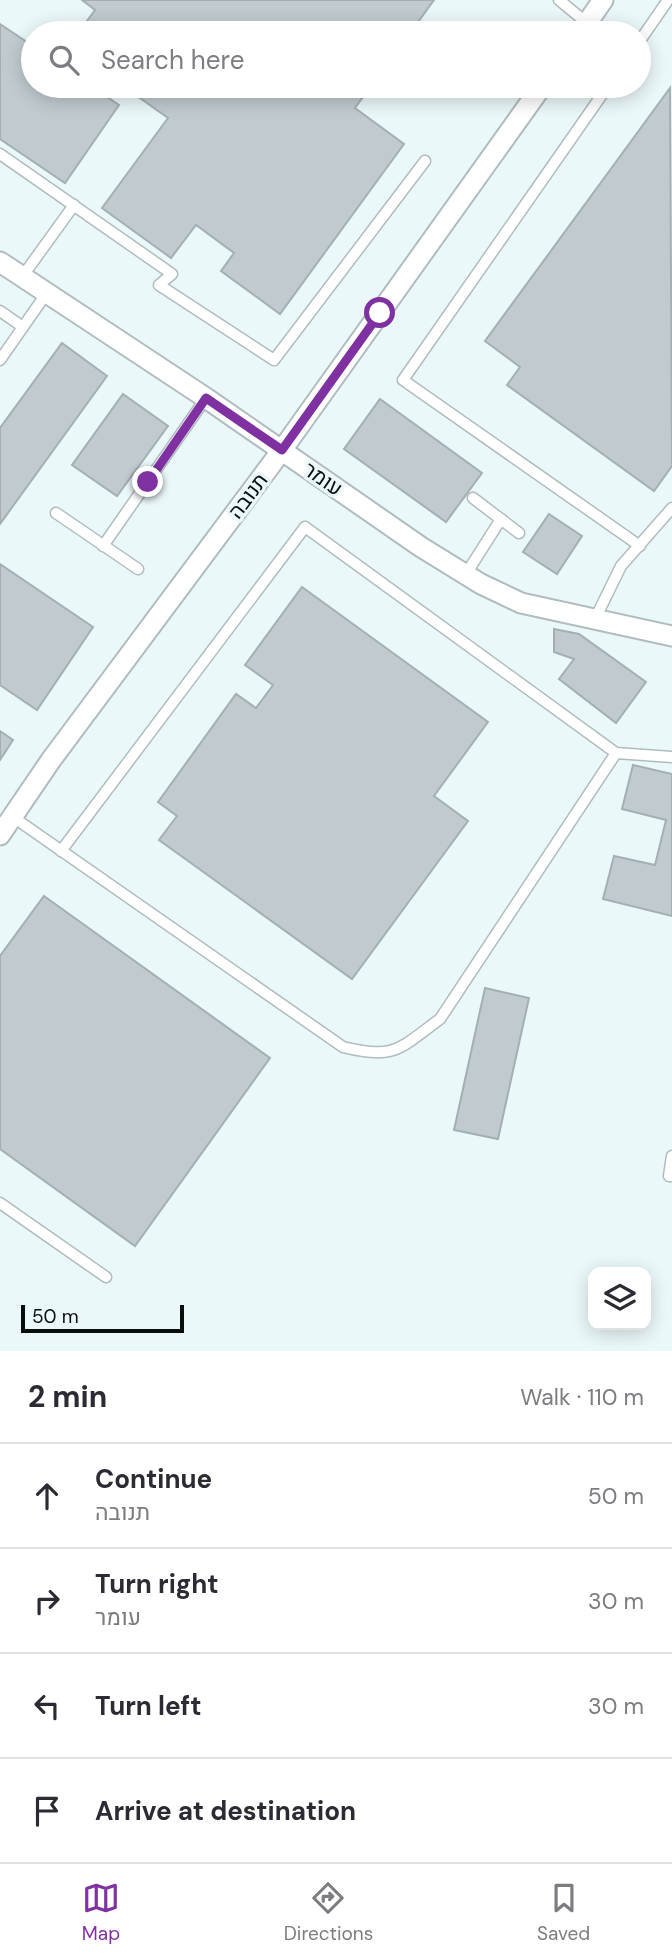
<!DOCTYPE html>
<html lang="en">
<head>
<meta charset="utf-8">
<style>
  body { margin:0; font-family:"DM Sans",Heebo,sans-serif; background:#f7f7f7; color:#2b2b33 }
  .controls { position:absolute; right:21px; bottom:21px; display:grid; overflow:hidden; border-radius:14px; box-shadow:0 4px 18px #0003 }
  .controls button { width:63px; height:63px; display:grid; place-items:center; padding:0; border:0; border-bottom:2px solid #e1e1e2; background:#fff; color:#2b2b33; font:35px sans-serif }
  .scale { position:absolute; left:21px; bottom:18px; width:163px; box-sizing:border-box; padding-left:7px; border:4px solid #080d0d; border-top:0; font-size:19px; line-height:24px; white-space:nowrap; color:#080d0d; -webkit-text-stroke:5px #ebf8fa; paint-order:stroke }
  .stop { position:absolute; width:21px; height:21px; margin:-16px; border:5px solid #7f31a1; border-radius:50%; background:#fff }
  .stop.end { background:#7f31a1; border-color:#fff; box-shadow:0 2px 7px #0008 }
  .list { margin:0; padding:0; list-style:none }
  h2 { display:flex; justify-content:space-between; align-items:center; height:91px; margin:0; padding:0 28px; font-size:30px }
  h2 small { font-size:23px; font-weight:400; color:#7c7c81 }
  .list li { display:grid; grid-template-columns:46px 1fr auto; gap:21px; align-items:center; box-sizing:border-box; height:105px; padding:0 28px; border-top:2px solid #e1e1e2 }
  .list b { display:block; font-size:26px; white-space:nowrap }
  .list p { margin:0; font-size:23px; white-space:nowrap; color:#7c7c81 }
  .list em { font-size:23px; font-style:normal; color:#7c7c81 }
  .icon { flex:none; width:38px; height:38px; fill:none; stroke:currentColor; stroke-width:2; stroke-linecap:round; stroke-linejoin:round }
  .map { position:relative; flex:none; width:672px; height:1351px; overflow:hidden }
  .search { position:absolute; background:#fff; box-shadow:0 4px 18px #0003; left:21px; right:21px; top:21px; height:77px; display:flex; align-items:center; gap:18px; box-sizing:border-box; padding:0 24px; border-radius:38px; color:#7c7c81; font-size:26px }
  .sheet { height:511px; background:#fff }
  nav { display:flex; justify-content:space-around; align-items:center; box-sizing:border-box; height:98px; border-top:2px solid #e1e1e2; background:#fff; font-size:19px; color:#7c7c81 }
  nav a { display:grid; justify-items:center; gap:4px }
  nav .on { color:#7f31a1 }
  .map>svg:first-child { display:block }
  .building { fill:#c0cbd0; stroke:#a4afb4; stroke-width:2 }
  .lines { fill:none; stroke-linecap:round; stroke-linejoin:round }
  .service-casing { stroke:#b0bcbe; stroke-width:13 }
  .minor-casing { stroke:#b0bcbe; stroke-width:23 }
  .service { stroke:#fff; stroke-width:10 }
  .minor { stroke:#fff; stroke-width:19 }
  .route { stroke:#7f31a1; stroke-width:9 }
  .labels { text-anchor:middle; dominant-baseline:central; stroke-width:7; stroke-linejoin:round; paint-order:stroke }
  .street-label { font-size:21px; fill:#080d0d; stroke:#ebf8fa }
</style>
</head>
<body>
<div class="map">
<svg width="672" height="1351" viewBox="0 0 672 1351">
  <rect width="100%" height="100%" fill="#ebf8fa"/>
  <g class="building">
    <polygon points="82,0 434,0 410,33 78,33 95,10"/>
    <polygon points="0,24 33,46 33,86 91,86 119,105 65,183 0,139"/>
    <polygon points="123,86 371,86 355,108 404,144 280,314 221,271 234,253 196,225 171,258 102,208 168,118"/>
    <polygon points="670,88 672,466 654,491 507,385 520,367 485,341"/>
    <polygon points="62,343 107,376 0,524 0,428"/>
    <polygon points="123,394 168,426 117,496 72,465"/>
    <polygon points="380,399 482,473 446,522 344,449"/>
    <polygon points="549,514 582,536 557,574 523,552"/>
    <polygon points="0,564 93,627 37,710 0,685"/>
    <polygon points="302,587 488,722 434,796 468,821 352,979 159,840 177,816 158,802 236,694 256,708 273,685 245,665"/>
    <polygon points="554,629 579,634 646,682 616,723 559,679 574,659 554,652"/>
    <polygon points="0,731 13,740 0,760"/>
    <polygon points="633,765 672,774 672,916 603,899 614,856 655,865 666,820 622,809"/>
    <polygon points="44,896 270,1058 135,1246 0,1149 0,956"/>
    <polygon points="485,988 529,998 498,1139 454,1130"/>
  </g>
  <g class="lines">
    <defs>
      <g id="service">
        <polyline points="559,0 587,23"/>
        <polyline points="639,42 668,0"/>
        <polyline points="608,86 403,380 640,546"/>
        <polyline points="0,154 172,274 159,285 274,360 425,161"/>
        <polyline points="22,277 74,205"/>
        <polyline points="0,311 23,327"/>
        <polyline points="0,360 46,294"/>
        <polyline points="473,498 519,533"/>
        <polyline points="56,513 138,569"/>
        <polyline points="103,546 206,398"/>
        <polyline points="466,574 501,519"/>
        <polyline points="595,619 621,566 672,508"/>
        <path d="M13,817L343,1047C395,1060 399,1049 440,1019L616,753"/>
        <polyline points="61,851 305,527 616,753 672,757"/>
        <polyline points="672,1156 669,1176 672,1176"/>
        <polyline points="0,1203 106,1277"/>
      </g>
      <g id="minor">
        <polyline points="580,33 603,0"/>
        <polyline points="0,262 206,398 421,547 481,584 521,603 672,636"/>
        <polyline points="0,835 51,760 282,450 542,86"/>
      </g>
    </defs>
    <use href="#service" class="service-casing"/>
    <use href="#minor" class="minor-casing"/>
    <use href="#service" class="service"/>
    <use href="#minor" class="minor"/>
  </g>
  <g class="lines">
    <polyline class="route" points="148,482 206,398 282,450 380,313"/>
  </g>
  <g class="labels">
    <g class="street-label">
      <text transform="translate(323 479) rotate(35)">עומר</text>
      <text transform="translate(248 496) rotate(-53)">תנובה</text>
    </g>
  </g>
</svg>
<div class="controls">
<button><svg class="icon" aria-label="layers" viewBox="0 0 24 24"><path d="M12 4l9 5-9 5-9-5zM3 14l9 5 9-5"/></svg></button>
</div>
<div class="scale">50 m</div>
<div class="stop" style="left:380px;top:313px"></div>
<div class="stop end" style="left:148px;top:482px"></div>
<div class="search"><svg class="icon" aria-label="search" viewBox="0 0 24 24"><circle cx="10" cy="10" r="6"/><path d="M15 15l6 6"/></svg>Search here</div>
</div>
<section class="sheet">
<h2>2 min<small>Walk · 110 m</small></h2>
<ul class="list">
<li><svg class="icon" aria-label="ahead" viewBox="0 0 24 24"><path d="M12 20V5M6 11l6-6 6 6"/></svg><div><b>Continue</b><p>תנובה</p></div><em>50 m</em></li>
<li><svg class="icon" aria-label="right" viewBox="0 0 24 24"><path d="M7 20v-9h11M14 6l5 5-5 5"/></svg><div><b>Turn right</b><p>עומר</p></div><em>30 m</em></li>
<li><svg class="icon" aria-label="left" viewBox="0 0 24 24"><path d="M17 20v-9H6M10 6l-5 5 5 5"/></svg><div><b>Turn left</b></div><em>30 m</em></li>
<li><svg class="icon" aria-label="arrive" viewBox="0 0 24 24"><path d="M6 21V4h12l-3 4 3 4H6"/></svg><div><b>Arrive at destination</b></div></li>
</ul>
</section>
<nav>
<a class="on"><svg class="icon" aria-label="map" viewBox="0 0 24 24"><path d="M3 6l6-2 6 2 6-2v14l-6 2-6-2-6 2zM9 4v14M15 6v14"/></svg>Map</a>
<a><svg class="icon" aria-label="directions" viewBox="0 0 24 24"><path d="M12 3l9 9-9 9-9-9zM9 14v-3h6M13 9l2 2-2 2"/></svg>Directions</a>
<a><svg class="icon" aria-label="saved" viewBox="0 0 24 24"><path d="M7 4h10v16l-5-4-5 4z"/></svg>Saved</a>
</nav>
</body>
</html>
